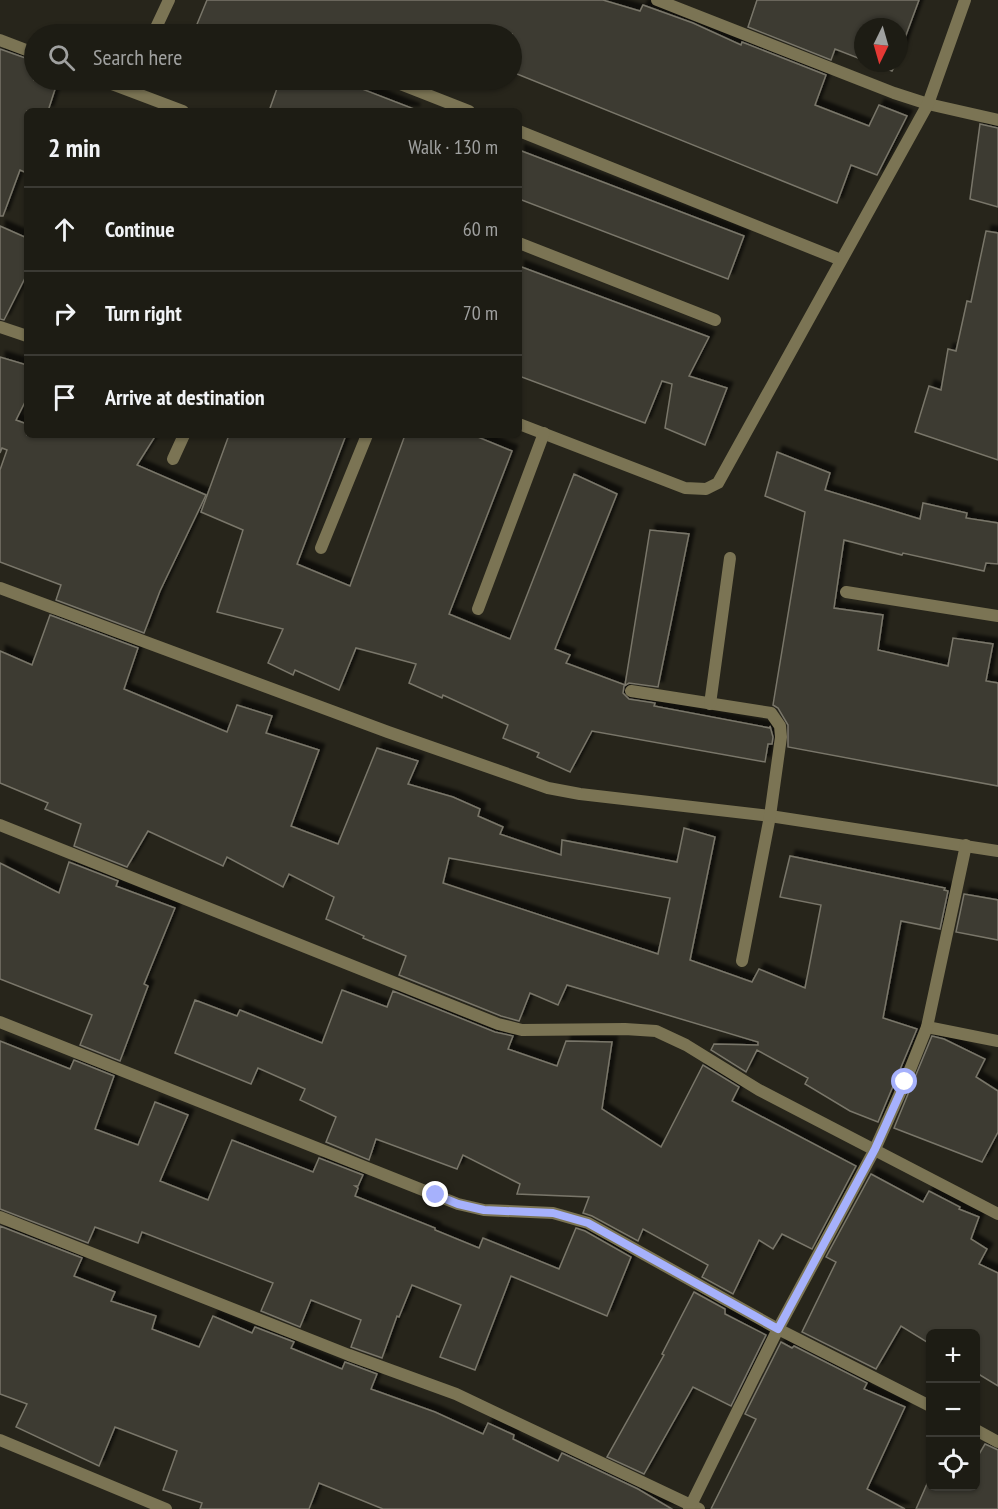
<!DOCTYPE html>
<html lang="en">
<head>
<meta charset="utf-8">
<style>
  body { margin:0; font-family:"PT Sans Narrow",sans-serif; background:#25251d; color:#f1f3f6 }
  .controls { position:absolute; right:18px; bottom:18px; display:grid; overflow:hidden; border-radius:9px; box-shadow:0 2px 4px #0004 }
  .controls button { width:54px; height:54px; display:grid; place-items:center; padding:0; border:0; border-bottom:2px solid #3b3a34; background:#1d1c14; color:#f1f3f6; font:30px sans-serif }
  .compass { position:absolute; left:854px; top:18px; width:54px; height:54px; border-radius:50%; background:#1d1c14; box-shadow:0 2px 4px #0004; rotate:185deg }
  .stop { position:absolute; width:18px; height:18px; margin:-14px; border:4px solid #a6b1fc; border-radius:50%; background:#fff }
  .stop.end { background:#a6b1fc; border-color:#fff; box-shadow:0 2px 6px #0008 }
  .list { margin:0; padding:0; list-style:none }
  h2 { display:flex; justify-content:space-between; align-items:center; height:78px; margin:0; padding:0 24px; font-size:26px }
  h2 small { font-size:20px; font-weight:400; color:#a0a1a0 }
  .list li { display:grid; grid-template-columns:39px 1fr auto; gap:18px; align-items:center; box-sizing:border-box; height:84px; padding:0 24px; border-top:2px solid #3b3a34 }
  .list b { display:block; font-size:22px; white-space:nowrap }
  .list em { font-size:20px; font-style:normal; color:#a0a1a0 }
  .icon { flex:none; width:33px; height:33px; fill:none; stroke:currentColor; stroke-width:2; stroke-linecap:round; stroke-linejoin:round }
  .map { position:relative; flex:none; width:998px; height:1509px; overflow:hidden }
  .search { position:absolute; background:#1d1c14; box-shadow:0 2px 4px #0004; left:24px; top:24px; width:498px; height:66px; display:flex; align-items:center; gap:15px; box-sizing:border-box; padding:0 21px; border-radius:33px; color:#a0a1a0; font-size:22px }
  .panel { position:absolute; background:#1d1c14; box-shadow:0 2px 4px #0004; left:24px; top:108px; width:498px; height:330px; border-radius:9px }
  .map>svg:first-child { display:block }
  .building { fill:#3d3b30; stroke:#79766a; stroke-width:1.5; fill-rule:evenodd; filter:url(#shadow) }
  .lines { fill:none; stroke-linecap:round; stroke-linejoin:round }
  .minor { stroke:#7b7454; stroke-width:12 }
  .route { stroke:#a6b1fc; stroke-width:8 }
</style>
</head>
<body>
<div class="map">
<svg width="998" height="1509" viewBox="0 0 998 1509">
  <defs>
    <filter id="shadow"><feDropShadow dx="5.5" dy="-5.5" stdDeviation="1.5" flood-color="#0009"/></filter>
  </defs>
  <rect width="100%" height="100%" fill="#27251b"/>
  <g class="building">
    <polygon points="207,0 603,0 640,11 643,5 693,23 741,45 742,42 826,75 815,105 869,126 879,105 907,116 877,175 851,165 837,203 512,72 512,34 193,34"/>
    <polygon points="757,0 919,0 899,54 899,27 863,27 863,60 835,49 831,60 748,27"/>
    <polygon points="0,49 34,61 34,80 58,80 48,111 27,111 27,173 20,170 3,216 0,216"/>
    <polygon points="872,63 896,63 892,71"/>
    <polygon points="280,80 352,80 349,84 414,109 414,111 269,111"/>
    <polygon points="980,124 998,128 998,207 970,199"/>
    <polygon points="519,150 744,236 728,279 519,199"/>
    <polygon points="0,226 27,238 27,274 4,320 0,319"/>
    <polygon points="986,231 998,233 998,460 915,432 929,386 941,390 948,349 956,351 967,301 971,302"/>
    <polygon points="519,266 709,337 689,376 727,388 705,445 665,428 672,384 662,381 645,423 519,376"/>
    <polygon points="0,357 27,365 27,398 16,420 27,424 27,435 156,435 137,465 206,495 160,591 144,633 56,600 61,585 0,562 0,470 7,450 2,448 0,453"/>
    <polygon points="229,435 346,435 297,564 350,586 405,435 473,435 512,451 449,614 510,639 574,474 617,494 555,649 570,655 566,663 625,685 650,530 689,534 658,687 629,683 624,686 623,693 629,699 655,703 654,706 770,728 770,726 773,737 772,744 768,744 765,762 592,731 570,772 537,757 539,753 503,738 508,725 443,695 442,698 409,683 416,664 356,648 339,690 295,670 293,675 268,663 283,629 217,612 243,530 201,512"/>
    <polygon points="777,452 830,473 825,490 920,519 923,503 967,513 966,518 998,523 998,564 986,563 984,571 903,553 902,555 844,540 834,608 883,615 878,650 948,666 953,638 993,644 986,681 998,683 998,786 788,747 788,725 778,708 773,705 805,512 765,496"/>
    <path d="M50,615L138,648L124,689L227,732L237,705L272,716L266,733L319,750L291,826L338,844L377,748L418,761L408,784L453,797L480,809L478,816L503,827L500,834L561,855L562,840L677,862L684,828L715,837L690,960L752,982L759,969L805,988L821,905L780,897L790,856L945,888L944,890L948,891L940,929L901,921L883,1018L917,1029L878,1122L850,1111L805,1084L808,1078L757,1050L746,1072L711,1050L714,1044L758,1045V1042L567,985L558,1005L530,993L519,1021L501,1016L399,975L406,956L363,938L364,936L326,919L334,897L289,874L283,887L227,857L223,866L148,831L127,867L74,846L81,824L45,809L48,803L0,783V651L32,665ZM449,858L670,898L658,954L443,883Z"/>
    <polygon points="69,862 118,881 116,886 175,908 144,984 148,986 120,1061 80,1045 92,1015 0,979 0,863 59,893"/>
    <polygon points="964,894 998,900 998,940 956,932"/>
    <polygon points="342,990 387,1007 393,991 495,1032 513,1036 508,1049 557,1066 566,1041 612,1042 602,1109 661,1147 703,1065 739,1087 732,1101 856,1166 812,1249 782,1234 773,1249 759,1240 733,1294 702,1277 708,1265 643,1229 638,1241 592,1216 583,1213 589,1197 517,1194 520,1184 463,1155 457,1169 376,1139 369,1160 326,1142 336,1117 300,1100 305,1089 258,1068 251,1084 175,1053 195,1000 237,1016 240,1010 322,1043"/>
    <polygon points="932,1036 944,1039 985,1059 976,1077 998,1091 998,1132 982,1162 894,1128"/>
    <polygon points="0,1041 70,1069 74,1060 114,1076 95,1129 138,1145 155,1102 188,1115 160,1181 208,1200 232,1140 313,1172 319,1158 363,1175 358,1186 355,1186 358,1188 355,1196 435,1228 435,1230 479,1248 483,1238 559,1269 576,1228 585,1231 631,1257 607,1316 511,1276 475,1370 440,1357 461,1305 412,1285 399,1317 397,1316 382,1358 351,1347 361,1320 311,1300 300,1327 261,1311 273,1283 142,1232 138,1243 95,1227 88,1243 0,1209"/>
    <polygon points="871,1174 923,1202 929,1191 960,1207 959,1209 979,1217 971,1239 987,1249 979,1264 998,1273 998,1386 975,1372 975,1334 930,1334 930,1344 901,1326 876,1369 802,1332 836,1262 826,1257"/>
    <polygon points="0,1226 82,1258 74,1276 115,1292 111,1301 156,1316 152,1329 199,1347 213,1316 252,1333 255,1327 294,1342 291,1348 342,1369 345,1362 377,1374 371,1389 435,1412 483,1434 488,1423 514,1435 513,1439 558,1461 562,1453 638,1489 672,1509 383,1509 319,1483 309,1509 200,1509 202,1503 163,1490 177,1451 115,1427 99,1466 16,1427 27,1404 0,1394"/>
    <polygon points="694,1292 725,1309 725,1314 766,1335 731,1406 693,1387 644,1474 607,1457 664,1355 662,1354"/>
    <polygon points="781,1342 792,1348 794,1346 867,1383 864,1389 905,1407 867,1489 905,1509 711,1509 756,1419 745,1414"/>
    <polygon points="985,1444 998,1450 998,1509 916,1509 930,1477 930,1486 975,1486 975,1461"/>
  </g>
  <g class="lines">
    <g class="minor">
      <polyline points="657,0 894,93 928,104 998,120"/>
      <polyline points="153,34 169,0"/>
      <polyline points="0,40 34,53"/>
      <polyline points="101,80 183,111"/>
      <polyline points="390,80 469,111"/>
      <polyline points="519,131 841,260"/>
      <polyline points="519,243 715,320"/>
      <polyline points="0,327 27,336"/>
      <polyline points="519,424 685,488 706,489 718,483 928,104 965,0"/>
      <polyline points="173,459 184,435"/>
      <polyline points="321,548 367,435"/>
      <polyline points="0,588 388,732 548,788 580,794 770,816 998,851"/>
      <polyline points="846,592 998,616"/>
      <polyline points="478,609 544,433"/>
      <polyline points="631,691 771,713 780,726 781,737 770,816 742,961"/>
      <polyline points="710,704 730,558"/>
      <polyline points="0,825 498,1024 522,1030 625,1029 656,1031 686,1045 759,1090 998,1214"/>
      <polyline points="0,1022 458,1204 484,1210 553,1213 588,1223 778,1329 930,1406"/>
      <polyline points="927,1027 998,1041"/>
      <polyline points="0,1217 349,1355 456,1394 699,1509"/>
      <polyline points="976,1430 998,1442"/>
      <polyline points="0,1440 166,1509"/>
      <polyline points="689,1509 778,1329 875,1149 905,1082 927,1027 966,845"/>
    </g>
  </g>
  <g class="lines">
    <polyline class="route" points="436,1195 458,1204 484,1210 553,1213 588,1223 778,1329 875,1149 905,1082"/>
  </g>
</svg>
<div class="controls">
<button>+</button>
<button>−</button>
<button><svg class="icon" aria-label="locate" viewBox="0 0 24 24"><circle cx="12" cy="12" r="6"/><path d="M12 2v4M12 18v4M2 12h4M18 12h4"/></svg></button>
</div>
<svg class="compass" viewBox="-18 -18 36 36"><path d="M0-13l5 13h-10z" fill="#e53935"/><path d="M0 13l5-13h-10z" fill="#a0a1a0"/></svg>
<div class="stop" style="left:905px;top:1082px"></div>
<div class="stop end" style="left:436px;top:1195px"></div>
<div class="search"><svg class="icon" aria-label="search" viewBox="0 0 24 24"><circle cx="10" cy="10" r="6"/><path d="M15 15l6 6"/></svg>Search here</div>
<section class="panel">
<h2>2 min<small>Walk · 130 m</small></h2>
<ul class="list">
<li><svg class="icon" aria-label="ahead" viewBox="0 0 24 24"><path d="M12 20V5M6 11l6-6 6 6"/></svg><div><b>Continue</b></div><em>60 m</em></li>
<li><svg class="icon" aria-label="right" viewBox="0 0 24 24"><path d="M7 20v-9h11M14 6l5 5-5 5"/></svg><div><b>Turn right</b></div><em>70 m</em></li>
<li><svg class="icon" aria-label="arrive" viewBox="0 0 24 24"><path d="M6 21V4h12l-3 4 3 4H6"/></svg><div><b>Arrive at destination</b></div></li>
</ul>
</section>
</div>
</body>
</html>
